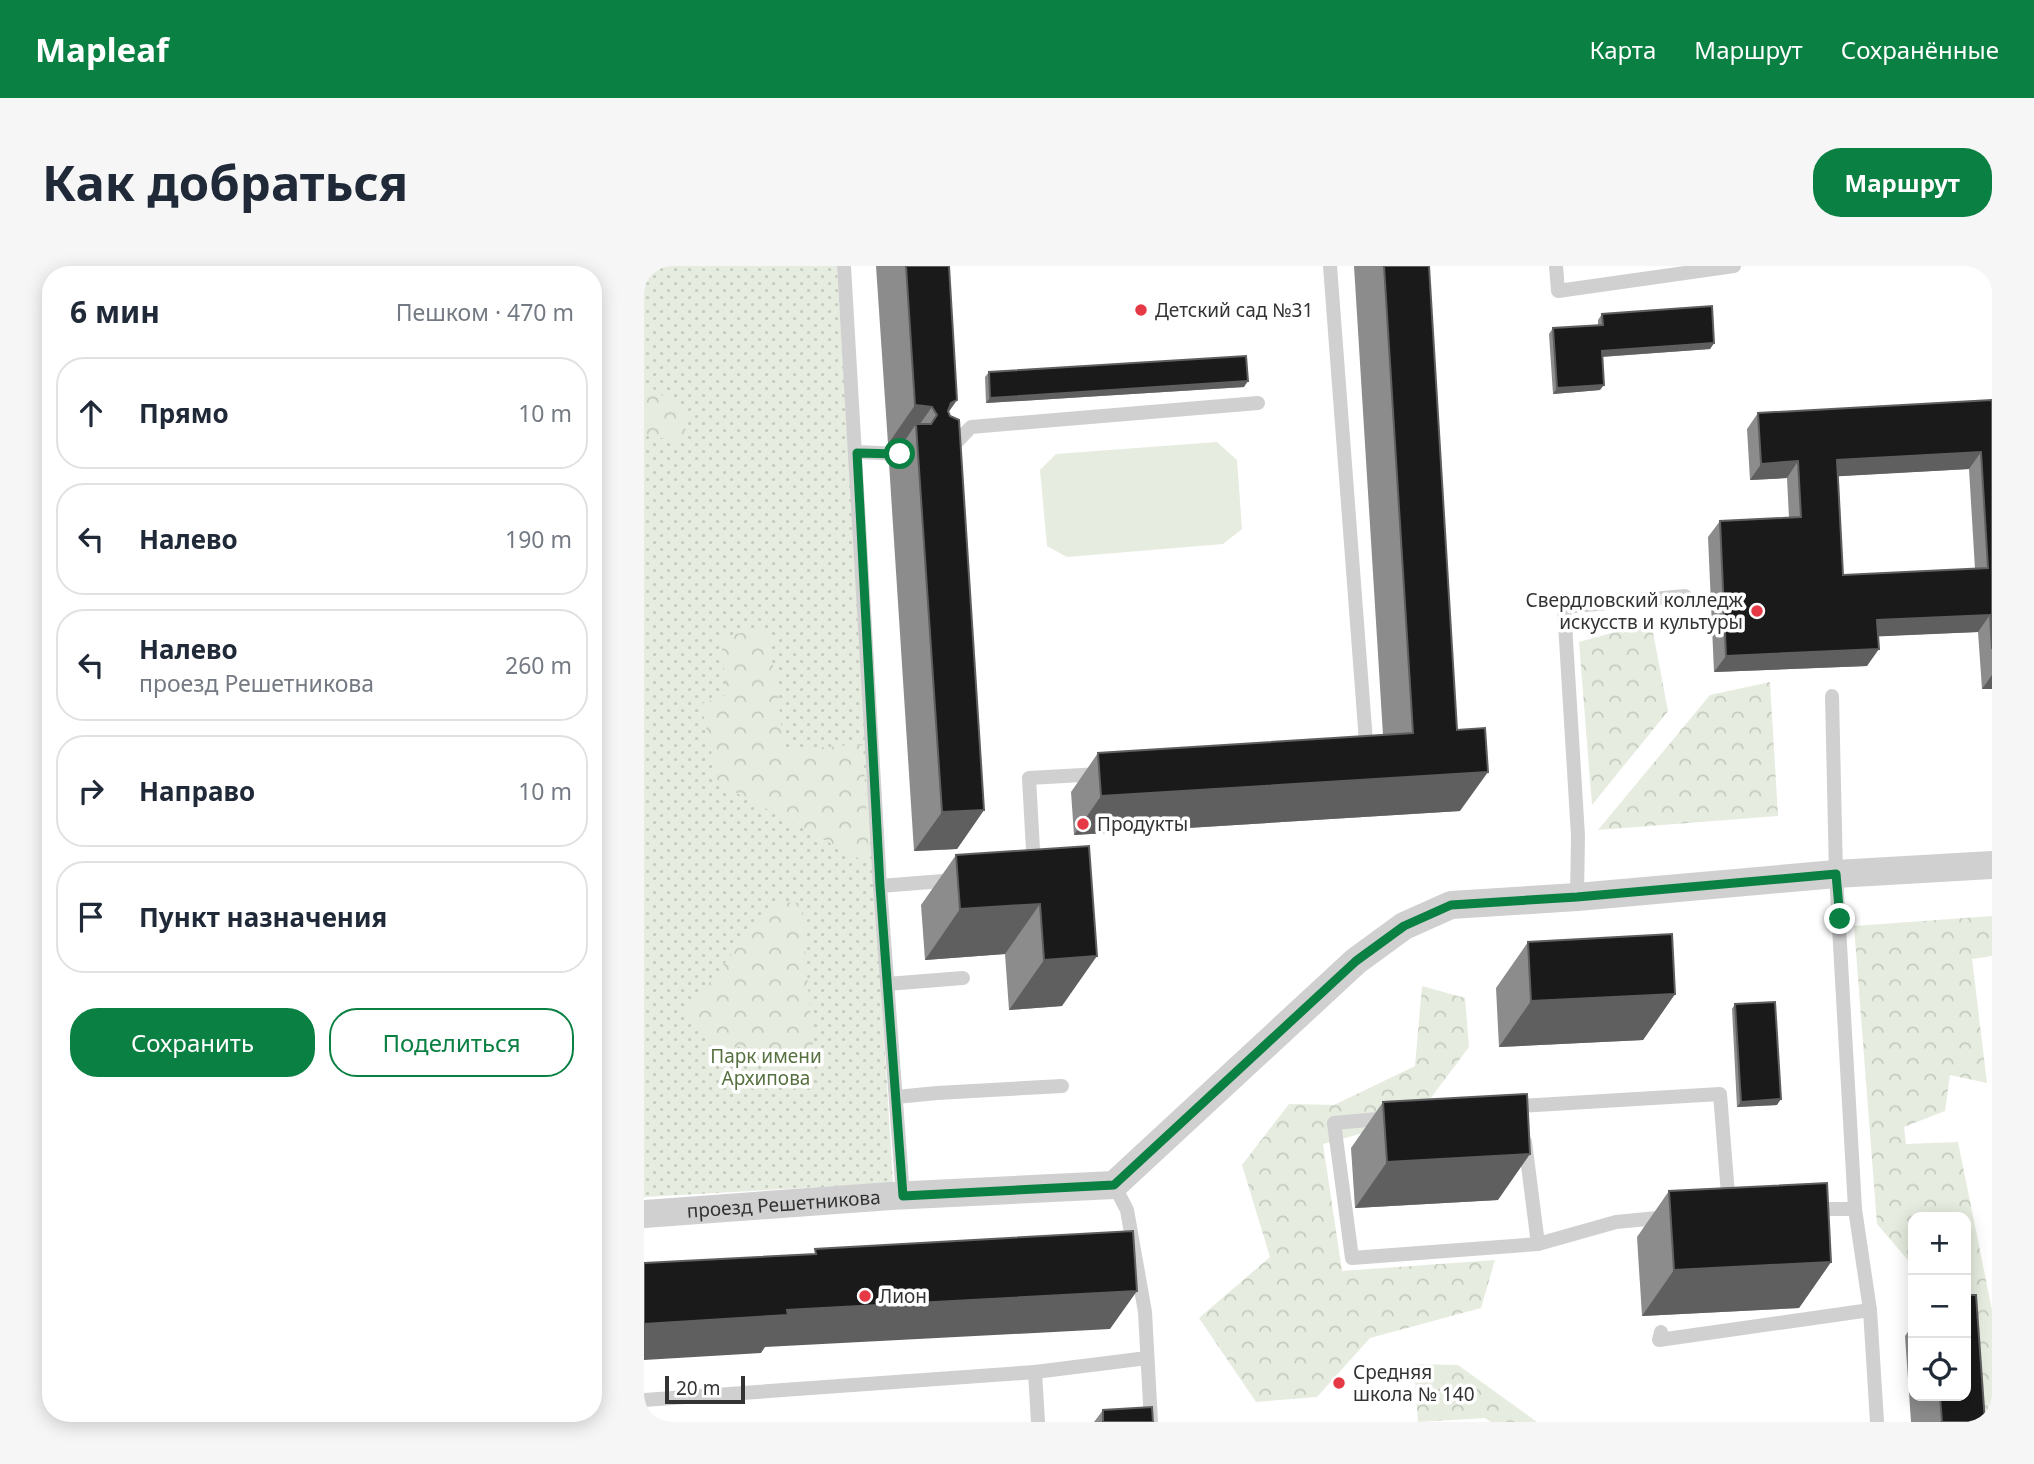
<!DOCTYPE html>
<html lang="ru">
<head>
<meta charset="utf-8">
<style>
  body { margin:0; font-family:"Noto Sans",sans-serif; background:#f6f6f7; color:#1f2937 }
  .controls { position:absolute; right:21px; bottom:21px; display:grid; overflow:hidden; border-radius:14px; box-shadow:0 4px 18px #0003 }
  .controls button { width:63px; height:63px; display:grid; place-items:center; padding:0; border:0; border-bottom:2px solid #e0e1e3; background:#fff; color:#1f2937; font:35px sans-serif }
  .scale { position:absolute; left:21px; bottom:18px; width:80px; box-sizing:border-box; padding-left:7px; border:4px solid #333; border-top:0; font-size:19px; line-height:24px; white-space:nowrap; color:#333; -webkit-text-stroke:5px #fff; paint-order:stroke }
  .stop { position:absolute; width:21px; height:21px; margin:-16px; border:5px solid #0b8043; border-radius:50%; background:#fff }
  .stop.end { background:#0b8043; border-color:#fff; box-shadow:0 2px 7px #0008 }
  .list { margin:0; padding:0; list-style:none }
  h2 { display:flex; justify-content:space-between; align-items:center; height:91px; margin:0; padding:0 28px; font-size:30px }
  h2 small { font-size:23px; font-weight:400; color:#747a83 }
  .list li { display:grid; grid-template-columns:46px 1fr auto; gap:21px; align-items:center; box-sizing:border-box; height:112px; margin:0 14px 14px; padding:0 14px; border:2px solid #e0e1e3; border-radius:28px }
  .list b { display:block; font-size:26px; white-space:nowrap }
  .list p { margin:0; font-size:23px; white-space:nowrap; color:#747a83 }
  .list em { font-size:23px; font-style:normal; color:#747a83 }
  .actions { display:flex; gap:14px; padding:21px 28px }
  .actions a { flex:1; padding:16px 0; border:2px solid #0b8043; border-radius:28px; text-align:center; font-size:24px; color:#0b8043 }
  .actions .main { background:#0b8043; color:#fff }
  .icon { flex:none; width:38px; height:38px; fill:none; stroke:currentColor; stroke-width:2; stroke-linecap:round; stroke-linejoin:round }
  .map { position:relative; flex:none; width:1348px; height:1156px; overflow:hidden; border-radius:28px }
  header { display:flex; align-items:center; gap:42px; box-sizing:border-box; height:98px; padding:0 35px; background:#0b8043; color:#fff }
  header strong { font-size:33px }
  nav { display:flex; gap:38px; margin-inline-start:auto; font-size:24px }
  .intro { display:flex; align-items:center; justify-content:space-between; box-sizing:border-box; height:168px; padding:0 42px }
  h1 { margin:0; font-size:49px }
  .button { padding:18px 32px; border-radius:28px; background:#0b8043; color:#fff; font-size:24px; font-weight:700 }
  main { display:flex; gap:42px; padding:0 42px }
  aside { flex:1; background:#fff; border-radius:28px; box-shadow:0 4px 18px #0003 }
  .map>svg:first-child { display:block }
  .green { fill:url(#green-dots) }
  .forest { fill:url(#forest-crowns) }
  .pitch { fill:#e6ecdf }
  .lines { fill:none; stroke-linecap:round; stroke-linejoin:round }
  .service { stroke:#d0d0d0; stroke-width:14 }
  .minor { stroke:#d0d0d0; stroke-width:28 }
  .wall { fill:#8c8c8c; fill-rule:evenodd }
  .shaded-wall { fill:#5f5f5f }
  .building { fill:#1a1a1a; stroke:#5f5f5f; stroke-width:2; fill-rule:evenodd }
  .route { stroke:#0b8043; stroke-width:9 }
  .poi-dot { fill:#e63946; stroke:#fff; stroke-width:2.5 }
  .labels { text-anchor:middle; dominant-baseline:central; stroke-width:7; stroke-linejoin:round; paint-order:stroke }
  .poi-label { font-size:19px; fill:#333; stroke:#fff; text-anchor:start }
  .park-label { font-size:19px; fill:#56703f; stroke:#fff }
  .street-label { font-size:19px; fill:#333; stroke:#fff }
</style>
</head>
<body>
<header>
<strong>Mapleaf</strong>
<nav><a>Карта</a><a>Маршрут</a><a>Сохранённые</a></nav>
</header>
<div class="intro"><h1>Как добраться</h1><a class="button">Маршрут</a></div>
<main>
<aside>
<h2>6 мин<small>Пешком · 470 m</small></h2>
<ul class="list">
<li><svg class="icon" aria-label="ahead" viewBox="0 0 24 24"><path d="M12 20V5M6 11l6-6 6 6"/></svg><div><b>Прямо</b></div><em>10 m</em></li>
<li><svg class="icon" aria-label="left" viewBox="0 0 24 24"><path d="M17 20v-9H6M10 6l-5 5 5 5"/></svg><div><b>Налево</b></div><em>190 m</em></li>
<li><svg class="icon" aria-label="left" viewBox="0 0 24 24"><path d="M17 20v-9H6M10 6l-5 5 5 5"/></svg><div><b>Налево</b><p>проезд Решетникова</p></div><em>260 m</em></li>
<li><svg class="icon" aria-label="right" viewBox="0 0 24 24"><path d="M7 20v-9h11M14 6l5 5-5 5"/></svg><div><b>Направо</b></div><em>10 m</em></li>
<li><svg class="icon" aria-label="arrive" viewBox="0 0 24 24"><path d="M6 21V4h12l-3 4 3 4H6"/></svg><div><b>Пункт назначения</b></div></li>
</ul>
<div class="actions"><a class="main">Сохранить</a><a>Поделиться</a></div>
</aside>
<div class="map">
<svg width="1348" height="1156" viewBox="0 0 1348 1156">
  <defs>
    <pattern id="green-dots" width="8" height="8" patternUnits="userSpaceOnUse" patternTransform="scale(1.75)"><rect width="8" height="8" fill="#e6ecdf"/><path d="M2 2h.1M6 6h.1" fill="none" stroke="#c6cbc0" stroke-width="1.8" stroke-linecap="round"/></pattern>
    <pattern id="forest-crowns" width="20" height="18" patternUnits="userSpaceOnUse" patternTransform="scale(1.75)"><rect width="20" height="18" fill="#e6ecdf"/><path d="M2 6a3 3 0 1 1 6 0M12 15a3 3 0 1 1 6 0" fill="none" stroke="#c6cbc0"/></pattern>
  </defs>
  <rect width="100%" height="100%" fill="#fff"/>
  <polygon class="green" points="0,0 193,0 249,917 0,931"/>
  <g class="forest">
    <polygon points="0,116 41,146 42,176 0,169"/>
    <polygon points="1007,356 1024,445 948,539 935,376"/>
    <polygon points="121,362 132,412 140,484 219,478 225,598 74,517 57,438 82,429 77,371"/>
    <polygon points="1126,416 1134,550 954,564 1066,429"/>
    <polygon points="129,636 157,637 171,802 123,805 100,780 74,784 43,745"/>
    <polygon points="1348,650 1348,690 1328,693 1343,817 1306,809 1301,845 1260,861 1262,878 1314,876 1348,1044 1348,1156 1334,1156 1322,1056 1322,951 1269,951 1269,1000 1233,958 1210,660"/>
    <polygon points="778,720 821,732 825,781 771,853 679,878 698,1005 851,994 837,1042 726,1072 673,1131 612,1136 555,1052 626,991 598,899 645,838 690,839 771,800"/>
    <polygon points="770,1098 814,1099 893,1156 847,1156 841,1152 774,1156"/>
  </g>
  <polygon class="pitch" points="573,176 593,194 598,263 579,278 423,291 403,280 396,204 412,188"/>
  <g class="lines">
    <g class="service">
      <polyline points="200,0 236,620 259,930"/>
      <polyline points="686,0 723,489"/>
      <polyline points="912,0 914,25 1090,0"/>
      <polyline points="302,181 309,180 327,161 614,137"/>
      <polyline points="213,186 256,188"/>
      <polyline points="1188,430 1192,608 1211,943 1226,1044 1233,1156"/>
      <polyline points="390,602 385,512 456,508"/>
      <polyline points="236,620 312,614"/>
      <polyline points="933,631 934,570 920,341 1041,330"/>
      <polyline points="243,718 319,712"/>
      <polyline points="252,831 293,827 418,820"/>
      <polyline points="877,849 876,840 1076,828 1085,941"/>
      <polyline points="745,852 690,857 708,992 894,978 972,956 1024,951"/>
      <polyline points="881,876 894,978"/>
      <polyline points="470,919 483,944 501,1046 507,1156"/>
      <polyline points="1167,943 1211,943"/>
      <polyline points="1017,1066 1015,1074 1226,1044"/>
      <polyline points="391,1106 503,1092"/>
      <polyline points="0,1134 391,1106 394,1156"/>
    </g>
    <path class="minor" id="s1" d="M0,948L247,930L470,919L712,695L760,660L807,639L933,631L1192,608L1348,599"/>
  </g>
  <g class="wall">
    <polygon points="232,0 305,0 305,147 340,544 313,583 270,585 245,197 258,179 244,178"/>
    <polygon points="710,0 785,0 816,545 430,569 427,526 454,487 739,469"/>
    <polygon points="958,48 1070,77 1066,83 958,91 956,124 909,128 905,68 909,62 954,59 954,54"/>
    <polygon points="345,106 600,121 342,137 341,111"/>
    <path d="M1348,134V423H1338L1334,366L1234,370L1223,400L1070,406L1064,271L1076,255L1145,252L1143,212L1106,214L1103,163L1114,147ZM1325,203L1331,303L1199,309L1194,210Z"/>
    <polygon points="445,580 418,740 365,744 361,688 281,694 277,639 312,589"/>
    <polygon points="884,676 1031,728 999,774 855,781 852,722"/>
    <polygon points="1091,738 1133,839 1093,841 1088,743"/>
    <polygon points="739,836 854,934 711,942 707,882"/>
    <polygon points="1025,925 1187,996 1155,1042 998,1050 993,971"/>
    <polygon points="1269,1059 1269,1130 1322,1130 1341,1156 1267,1156 1261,1070"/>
    <polygon points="459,1144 509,1156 450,1156"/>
  </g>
  <g class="shaded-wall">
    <polygon points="1070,77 1066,83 954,91 958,85"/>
    <polygon points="604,115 600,121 342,137 346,132"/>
    <polygon points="960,119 956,124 909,128 913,122"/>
    <polygon points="313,134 286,173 307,137"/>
    <polygon points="271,139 288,141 273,162 272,158 258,179 244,178"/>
    <polygon points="1337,186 1325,203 1182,211 1193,194"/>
    <polygon points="1154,195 1143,212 1106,214 1117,198"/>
    <polygon points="1346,349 1334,366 1222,371 1233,354"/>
    <polygon points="1235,383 1223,400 1070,406 1082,390"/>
    <polygon points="1348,409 1348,423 1338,423"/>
    <polygon points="844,506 816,545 430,569 457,530"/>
    <polygon points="340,544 313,583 270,585 298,546"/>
    <polygon points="396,638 361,688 281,694 316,643"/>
    <polygon points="453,690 418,740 365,744 400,694"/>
    <polygon points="1031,728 999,774 855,781 887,735"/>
    <polygon points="1137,833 1133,839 1093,841 1097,836"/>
    <polygon points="886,888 854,934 711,942 743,896"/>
    <polygon points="1187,996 1155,1042 998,1050 1030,1004"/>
    <polygon points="493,1025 466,1063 121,1081 117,1087 0,1094 0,1058 143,1044"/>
  </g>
  <g class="building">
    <polygon points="262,0 305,0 313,134 307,137 304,145 306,150 315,154 340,544 298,546 272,158 287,158 293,149 288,141 271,139"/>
    <polygon points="740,0 785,0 813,464 841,462 844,506 457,530 454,487 769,467"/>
    <polygon points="1068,40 1070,77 958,85 960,119 913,122 909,62 959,59 958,48"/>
    <polygon points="602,90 604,115 346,132 345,106"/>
    <path d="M1348,134V383L1346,349L1233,354L1235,383L1082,390L1076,255L1157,251L1154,195L1117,198L1114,147ZM1337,186L1344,302L1199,309L1193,194Z"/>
    <polygon points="445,580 453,690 400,694 396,638 316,643 312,589"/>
    <polygon points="1028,668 1031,728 887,735 884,676"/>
    <polygon points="1131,736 1137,833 1097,836 1091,738"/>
    <polygon points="883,828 886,888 743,896 739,836"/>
    <polygon points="1183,917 1187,996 1030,1004 1025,925"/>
    <polygon points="489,965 493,1025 143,1044 144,1049 0,1058 0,997 172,988 171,983"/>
    <polygon points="1322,1029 1332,1029 1341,1156 1298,1156 1296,1130 1322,1130"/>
    <polygon points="508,1141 509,1156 459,1156 459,1144"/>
  </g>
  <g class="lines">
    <polyline class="route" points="256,188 213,187 236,620 259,930 470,919 712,695 760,660 807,639 933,631 1192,608 1196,653"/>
  </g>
  <g class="poi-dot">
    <circle cx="497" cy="44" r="7"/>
    <circle cx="1113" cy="345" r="7"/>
    <circle cx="439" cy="558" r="7"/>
    <circle cx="221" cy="1030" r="7"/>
    <circle cx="695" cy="1117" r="7"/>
  </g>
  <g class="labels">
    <g class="poi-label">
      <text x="511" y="44">Детский сад №31</text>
      <text x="1099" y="334" text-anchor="end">Свердловский колледж<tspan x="1099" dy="22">искусств и культуры</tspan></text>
      <text x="453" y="558">Продукты</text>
      <text x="235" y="1030">Лион</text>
      <text x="709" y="1106">Средняя<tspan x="709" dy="22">школа № 140</tspan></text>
    </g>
    <g class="park-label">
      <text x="122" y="790">Парк имени<tspan x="122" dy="22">Архипова</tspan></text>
    </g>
    <g class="street-label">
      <text stroke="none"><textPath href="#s1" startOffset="140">проезд Решетникова</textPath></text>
    </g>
  </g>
</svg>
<div class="controls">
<button>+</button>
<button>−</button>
<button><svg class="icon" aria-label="locate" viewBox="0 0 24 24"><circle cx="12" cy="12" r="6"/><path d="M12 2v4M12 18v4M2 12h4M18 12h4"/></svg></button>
</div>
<div class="scale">20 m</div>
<div class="stop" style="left:256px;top:188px"></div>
<div class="stop end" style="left:1196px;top:653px"></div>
</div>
</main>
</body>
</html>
